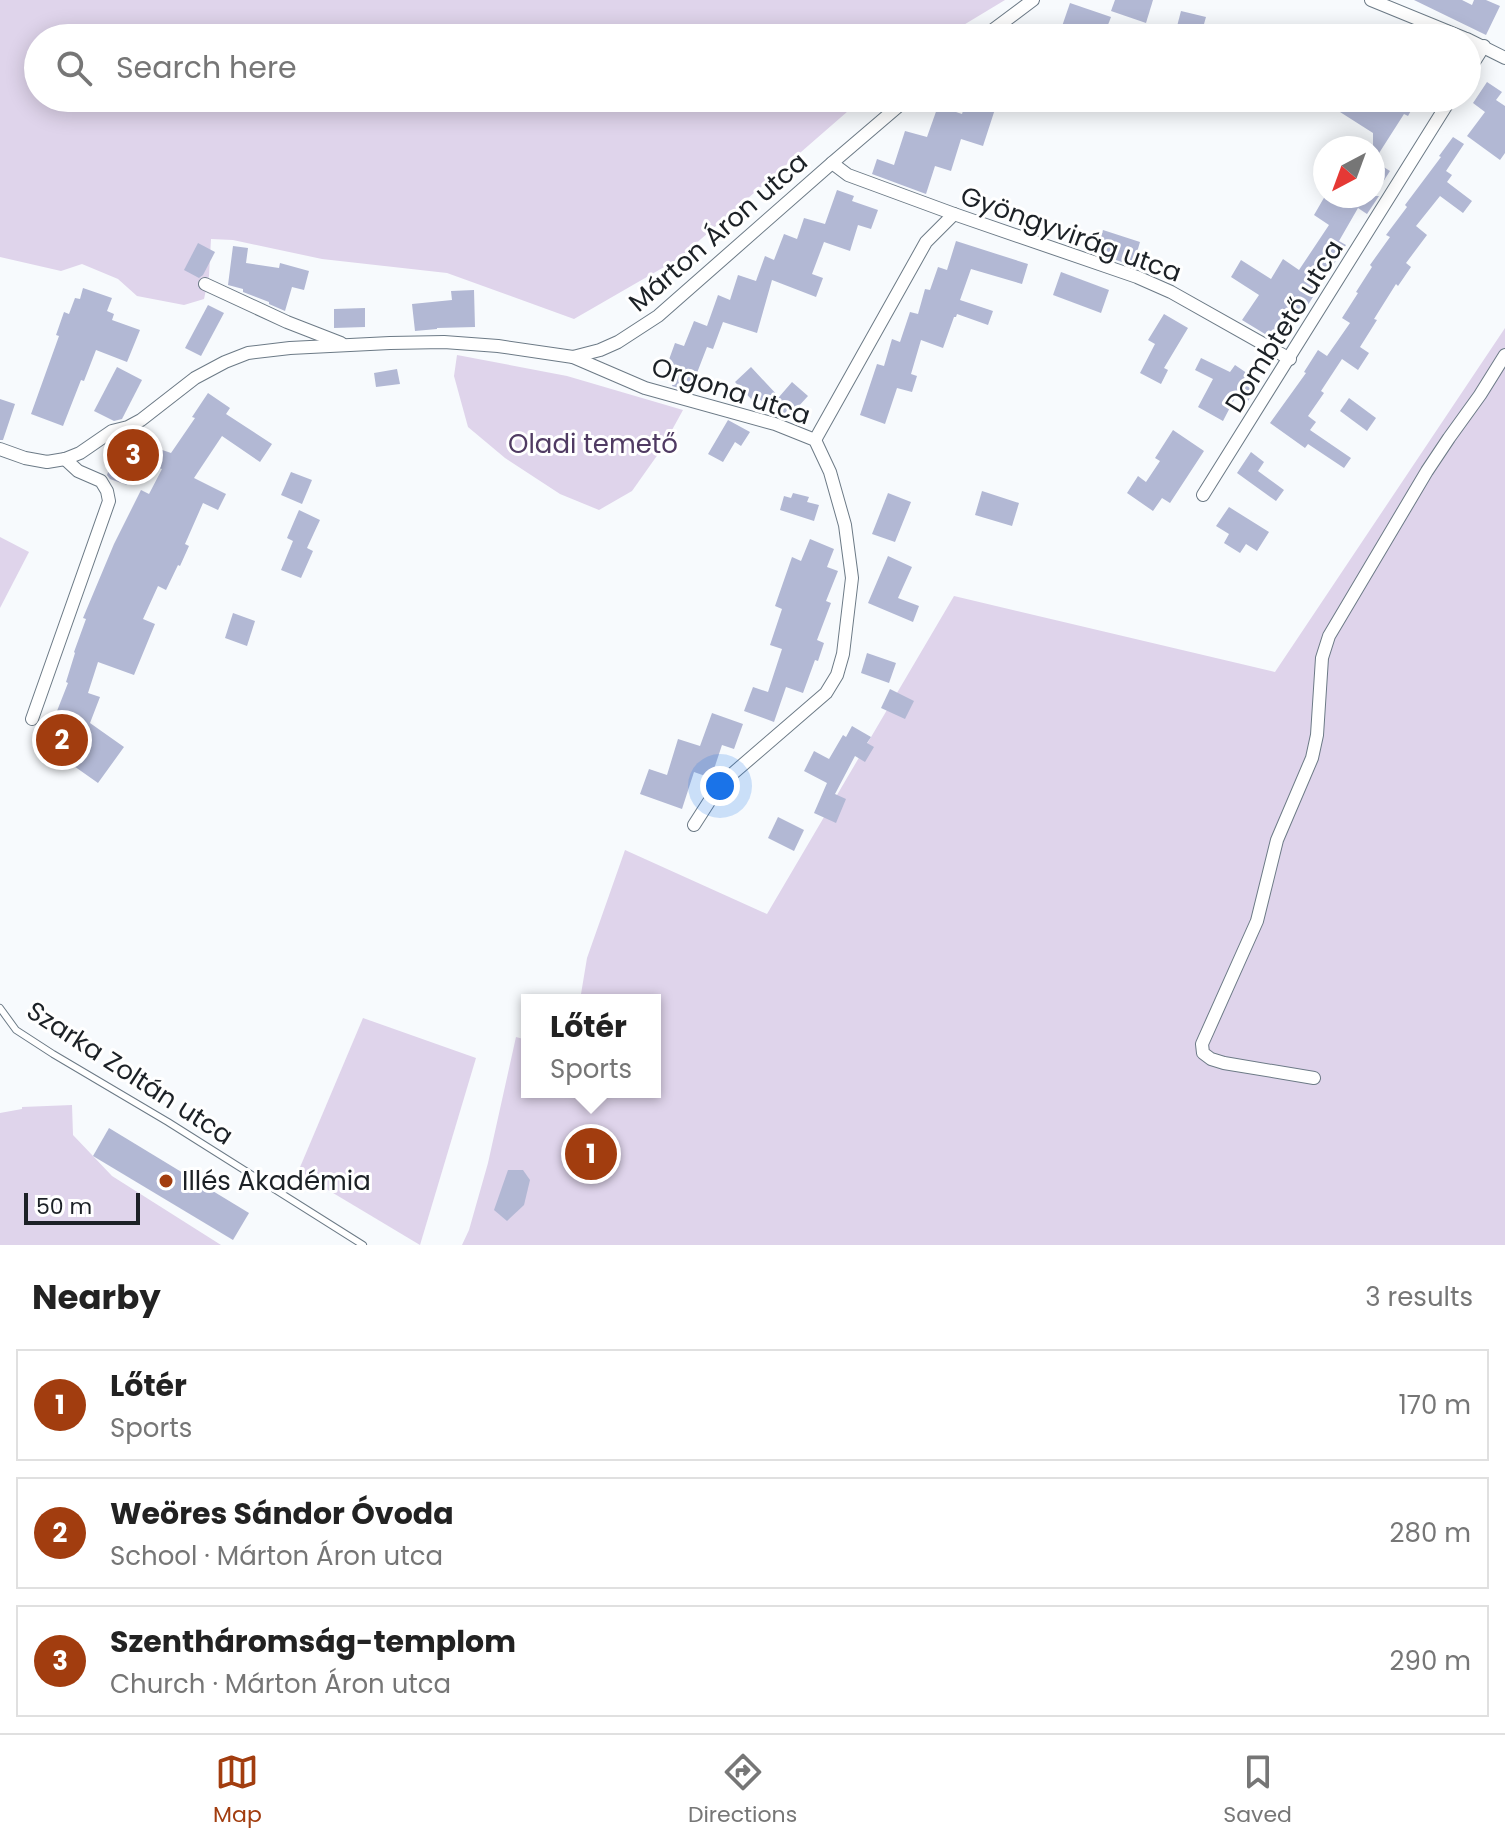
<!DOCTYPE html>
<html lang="en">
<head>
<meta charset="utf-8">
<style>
  body { margin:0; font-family:Poppins,sans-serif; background:#f2f2f2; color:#222 }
  .compass { position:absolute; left:1313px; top:136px; width:72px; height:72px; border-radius:50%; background:#fff; box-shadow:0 4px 20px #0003; rotate:221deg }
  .scale { position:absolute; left:24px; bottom:20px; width:116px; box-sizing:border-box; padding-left:8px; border:4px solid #1c2126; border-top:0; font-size:22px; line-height:28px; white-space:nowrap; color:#1c2126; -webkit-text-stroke:6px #fff; paint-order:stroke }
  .you { position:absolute; left:720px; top:786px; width:28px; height:28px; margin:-20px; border:6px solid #fff; border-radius:50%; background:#1a73e8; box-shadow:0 0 0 12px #1a73e833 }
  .badge { display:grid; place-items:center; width:52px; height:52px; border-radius:50%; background:#a23d0f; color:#fff; font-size:26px; font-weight:700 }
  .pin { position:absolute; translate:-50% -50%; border:4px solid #fff; box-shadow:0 2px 8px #0006 }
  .popup { position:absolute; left:521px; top:994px; width:140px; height:104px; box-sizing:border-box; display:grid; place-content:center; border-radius:0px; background:#fff; filter:drop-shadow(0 2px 6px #0005); font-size:26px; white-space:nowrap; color:#767676 }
  .popup b { font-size:30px; color:#222 }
  .popup::after { content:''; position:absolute; left:50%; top:100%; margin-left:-16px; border:16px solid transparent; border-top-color:#fff }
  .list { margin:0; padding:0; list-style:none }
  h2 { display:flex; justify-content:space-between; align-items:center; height:104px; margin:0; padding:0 32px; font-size:34px }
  h2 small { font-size:26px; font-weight:400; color:#767676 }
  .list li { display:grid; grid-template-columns:52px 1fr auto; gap:24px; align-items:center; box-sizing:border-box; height:112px; margin:0 16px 16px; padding:0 16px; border:2px solid #e0e0e0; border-radius:0px }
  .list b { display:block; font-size:30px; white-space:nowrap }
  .list p { margin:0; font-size:26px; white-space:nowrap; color:#767676 }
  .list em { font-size:26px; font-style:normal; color:#767676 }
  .icon { flex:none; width:44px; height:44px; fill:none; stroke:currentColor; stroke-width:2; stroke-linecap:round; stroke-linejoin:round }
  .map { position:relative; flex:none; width:1505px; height:1245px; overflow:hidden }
  .search { position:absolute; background:#fff; box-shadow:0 4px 20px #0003; left:24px; right:24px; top:24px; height:88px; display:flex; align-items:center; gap:20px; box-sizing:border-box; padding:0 28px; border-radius:44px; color:#767676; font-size:30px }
  .sheet { height:488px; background:#fff }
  nav { display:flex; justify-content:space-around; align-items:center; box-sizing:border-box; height:112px; border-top:2px solid #e0e0e0; background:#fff; font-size:22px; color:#767676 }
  nav a { display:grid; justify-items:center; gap:4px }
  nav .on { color:#a23d0f }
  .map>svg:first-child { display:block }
  .green { fill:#dfd4eb }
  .building { fill:#b2b8d4 }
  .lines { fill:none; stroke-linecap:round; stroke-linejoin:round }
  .lane-casing { stroke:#6c7a86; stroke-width:8 }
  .street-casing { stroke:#6c7a86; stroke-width:14 }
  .lane { stroke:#fff; stroke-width:6 }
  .street { stroke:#fff; stroke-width:12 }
  .poi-dot { fill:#a23d0f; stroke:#fff; stroke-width:3 }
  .labels { text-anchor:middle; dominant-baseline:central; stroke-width:6; stroke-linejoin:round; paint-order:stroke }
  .street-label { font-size:26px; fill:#1c2126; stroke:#fff }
  .park-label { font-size:26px; fill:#503b63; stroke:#fff }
  .poi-label { font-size:26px; fill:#1c2126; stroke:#fff; text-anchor:start }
</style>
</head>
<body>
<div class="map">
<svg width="1505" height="1245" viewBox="0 0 1505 1245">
  <rect width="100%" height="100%" fill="#f7fafd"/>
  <g class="green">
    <polygon points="0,0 1005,0 942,38 38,38 38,98 863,98 678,259 574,319 447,273 322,259 233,240 211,239 209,276 204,299 184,305 137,296 118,279 82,264 61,271 0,257"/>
    <polygon points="1505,328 1505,1245 462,1245 469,1230 488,1163 516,1037 527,1040 527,1092 655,1092 655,1000 580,1000 587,958 625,850 767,914 954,596 1275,672"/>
    <polygon points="457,355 567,376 683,410 661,450 632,491 599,510 560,494 505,458 468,427 454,376"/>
    <polygon points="0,537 29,552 0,608"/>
    <polygon points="363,1018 476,1058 420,1245 298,1172"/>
    <polygon points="72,1105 73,1135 112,1176 221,1245 0,1245 0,1113 22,1109 22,1107"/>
  </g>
  <g class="building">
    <polygon points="1115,0 1153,0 1146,23 1111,11"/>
    <polygon points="1414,0 1462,0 1472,5 1474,0 1486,0 1500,6 1486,35"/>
    <polygon points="1070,3 1111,17 1103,38 1058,38"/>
    <polygon points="1181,11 1206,17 1200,38 1191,38 1175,34"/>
    <polygon points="1487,82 1502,92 1496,100 1505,106 1505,153 1500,160 1467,136 1485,112 1473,103"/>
    <polygon points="967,98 983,98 997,103 983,146 961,139 951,171 935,166 926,194 872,174 877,159 894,165 905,131 927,137 938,106 962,114"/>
    <polygon points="1318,98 1418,98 1408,116 1404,114 1374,161 1390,171 1374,196 1379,196 1367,214 1358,208 1339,241 1346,245 1299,319 1297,318 1280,343 1242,320 1259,295 1231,277 1241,260 1271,279 1283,259 1299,270 1329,225 1314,215 1325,196 1373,196 1373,133"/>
    <polygon points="1453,137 1464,144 1446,171 1452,175 1447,182 1472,201 1463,213 1440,196 1416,226 1427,235 1406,263 1411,267 1398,286 1396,284 1374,319 1377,320 1360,347 1369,353 1358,370 1342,359 1321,391 1324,393 1308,416 1316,422 1310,430 1351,458 1344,468 1308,444 1305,448 1270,423 1306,373 1304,372 1318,350 1327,356 1350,323 1342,318 1358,293 1356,292 1372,267 1370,265 1390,237 1386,235 1407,207 1405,205 1441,157 1439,156"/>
    <polygon points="837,190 854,196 852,201 878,210 871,229 858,225 850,251 824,242 812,274 823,278 816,297 772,280 757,333 723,322 713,349 707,347 690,391 672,386 679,369 667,365 675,343 684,346 694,321 707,326 718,295 730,300 738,275 756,281 765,256 774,260 784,234 797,239 804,218 825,224"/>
    <polygon points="1103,230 1140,242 1133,266 1102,255 1103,252 1097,250"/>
    <polygon points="956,241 1028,264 1022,284 971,269 960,300 993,311 988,325 957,314 956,317 954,317 943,348 921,340 911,374 917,376 912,392 897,388 885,424 860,415 877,364 884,366 892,339 900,342 910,312 918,314 925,289 930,290 938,267 947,270"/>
    <polygon points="198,243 215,252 203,275 199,278 184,270"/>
    <polygon points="233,246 248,248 246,263 279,268 280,263 309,271 304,290 292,287 285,311 269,304 269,302 243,292 243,289 228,285"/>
    <polygon points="1061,272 1109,290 1101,313 1053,295"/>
    <polygon points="83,288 112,298 107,311 114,314 112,320 140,330 127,362 96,350 84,381 81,380 63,426 31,414 59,336 56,335 64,312 69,314 75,298 80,299"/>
    <polygon points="474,290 475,327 437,328 437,329 415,331 412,304 452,300 451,291"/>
    <polygon points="208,305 224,313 201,356 185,348"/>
    <polygon points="365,308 365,327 334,328 334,309"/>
    <polygon points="1164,314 1188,328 1164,368 1168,370 1161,384 1140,373 1155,344 1148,340"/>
    <polygon points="1201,358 1230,372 1235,365 1260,382 1248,401 1237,394 1223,421 1198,407 1213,379 1195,370"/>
    <polygon points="117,367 142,380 122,419 114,421 94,411"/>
    <polygon points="751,367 779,397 792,382 808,396 787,419 778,415 757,397 753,401 735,382"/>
    <polygon points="397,369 400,384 376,387 374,373"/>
    <polygon points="208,393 230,408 226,414 272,444 260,462 222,436 194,478 226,494 218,510 203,503 185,544 189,546 180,566 178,565 166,590 158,586 143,619 155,624 134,675 98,662 88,693 100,697 90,723 124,747 98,783 37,740 57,711 68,683 66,682 75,653 74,652 86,619 83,618 114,544 141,490 149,494 162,469 136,460 127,485 110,479 107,475 116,450 110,448 113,441 125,437 171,453 195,418 192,417"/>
    <polygon points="1349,398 1376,418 1367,431 1340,411"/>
    <polygon points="0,399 15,404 3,440 0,440"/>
    <polygon points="728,420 750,432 741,446 735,442 723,462 708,454"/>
    <polygon points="1173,430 1204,451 1170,503 1162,498 1153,511 1127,493 1138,476 1146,482 1160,461 1155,458"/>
    <polygon points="1251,452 1264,462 1258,471 1284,490 1276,501 1237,473"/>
    <polygon points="291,472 312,480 302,504 281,495"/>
    <polygon points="982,491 1019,503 1012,526 975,515"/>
    <polygon points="793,493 809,497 807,502 819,505 814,521 780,510 784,496 791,498"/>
    <polygon points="888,493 911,502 895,542 872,534"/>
    <polygon points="1229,507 1269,532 1257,551 1246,544 1240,553 1224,543 1229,534 1216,526"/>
    <polygon points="299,510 320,520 307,548 313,551 301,578 281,570 293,541 287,538"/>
    <polygon points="810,539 834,549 827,567 838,571 826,601 831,603 817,640 824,643 818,661 815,660 803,693 786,687 774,722 744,711 753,687 768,692 782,649 770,645 782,609 775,606 792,557 801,561"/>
    <polygon points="888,556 912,567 898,598 919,606 913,622 868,603"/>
    <polygon points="233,613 255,621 247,646 225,638"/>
    <polygon points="867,653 896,663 889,683 861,673"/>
    <polygon points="890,689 914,701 905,719 881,708"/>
    <polygon points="712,713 743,724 734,749 722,745 711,778 694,772 682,809 640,794 649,769 667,775 678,739 700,746"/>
    <polygon points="852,726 871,737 867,743 874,747 865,762 855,756 835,794 846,799 836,823 814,813 827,783 804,771 814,751 829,759 843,735 846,737"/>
    <polygon points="778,817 804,830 794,851 768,838"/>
    <polygon points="109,1128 249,1213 233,1240 93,1156"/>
    <polygon points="508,1170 523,1170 530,1180 524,1205 507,1221 494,1210"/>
  </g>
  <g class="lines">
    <defs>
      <polyline id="lane" points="0,1008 16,1030 53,1054 168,1122 363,1245"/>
      <g id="street">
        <polyline points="1371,0 1464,38"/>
        <polyline points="982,38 1033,0"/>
        <polyline points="1467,39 1505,58"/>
        <polyline points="1467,73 1484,46"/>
        <polyline points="832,163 848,175 954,214 1137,277 1171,292 1290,359"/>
        <polyline points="205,284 287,322 341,343"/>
        <polyline points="573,357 645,388 775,424 815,440 830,472 845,525 852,578 843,654 837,675 826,693 731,775 712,797 694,825"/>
        <polyline points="815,440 926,242 954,214"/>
        <polyline points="0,449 25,458 47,462 65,459 80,453 112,431 128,427 141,420 195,378 225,362 248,353 290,348 390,343 444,342 498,346 573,357 600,350 618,342 658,316 832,163 908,98"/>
        <polyline points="1203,495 1451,98"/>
        <polyline points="32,719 109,501 107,491 101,481 78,471 65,459"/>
        <polyline points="1314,1078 1224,1063 1211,1059 1203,1053 1202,1044 1257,921 1277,840 1312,758 1317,735 1322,658 1329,636 1427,471 1449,438 1480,395 1505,355"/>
      </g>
    </defs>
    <use href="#lane" class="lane-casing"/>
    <use href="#street" class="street-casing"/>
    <use href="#lane" class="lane"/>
    <use href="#street" class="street"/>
  </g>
  <circle class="poi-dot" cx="166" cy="1181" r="8"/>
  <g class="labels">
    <g class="street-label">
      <text transform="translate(718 232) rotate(-41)">Márton Áron utca</text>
      <text transform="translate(1071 234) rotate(20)">Gyöngyvirág utca</text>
      <text transform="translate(1284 326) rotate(-58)">Dombtető utca</text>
      <text transform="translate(731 391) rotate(18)">Orgona utca</text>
      <text transform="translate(130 1073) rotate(33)">Szarka Zoltán utca</text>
    </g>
    <g class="park-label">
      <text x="593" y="444">Oladi temető</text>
    </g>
    <g class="poi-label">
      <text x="182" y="1181">Illés Akadémia</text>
    </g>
  </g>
</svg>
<svg class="compass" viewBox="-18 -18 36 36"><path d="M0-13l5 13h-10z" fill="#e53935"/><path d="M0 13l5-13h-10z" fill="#767676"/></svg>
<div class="scale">50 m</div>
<div class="you"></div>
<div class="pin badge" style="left:591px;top:1154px">1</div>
<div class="popup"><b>Lőtér</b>Sports</div>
<div class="pin badge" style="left:62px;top:740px">2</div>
<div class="pin badge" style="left:133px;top:455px">3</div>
<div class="search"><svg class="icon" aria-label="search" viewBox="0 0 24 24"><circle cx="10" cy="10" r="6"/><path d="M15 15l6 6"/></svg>Search here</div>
</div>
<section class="sheet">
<h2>Nearby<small>3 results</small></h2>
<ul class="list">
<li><span class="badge">1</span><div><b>Lőtér</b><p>Sports</p></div><em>170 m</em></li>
<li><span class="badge">2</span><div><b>Weöres Sándor Óvoda</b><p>School · Márton Áron utca</p></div><em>280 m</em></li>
<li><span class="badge">3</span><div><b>Szentháromság-templom</b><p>Church · Márton Áron utca</p></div><em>290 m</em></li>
</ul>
</section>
<nav>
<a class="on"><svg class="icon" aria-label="map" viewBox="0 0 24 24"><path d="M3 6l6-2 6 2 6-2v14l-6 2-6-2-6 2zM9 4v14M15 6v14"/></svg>Map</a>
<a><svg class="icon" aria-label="directions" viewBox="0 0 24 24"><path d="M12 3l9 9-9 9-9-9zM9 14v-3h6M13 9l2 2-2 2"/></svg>Directions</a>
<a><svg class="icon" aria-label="saved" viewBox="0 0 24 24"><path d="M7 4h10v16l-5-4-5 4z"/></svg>Saved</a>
</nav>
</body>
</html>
